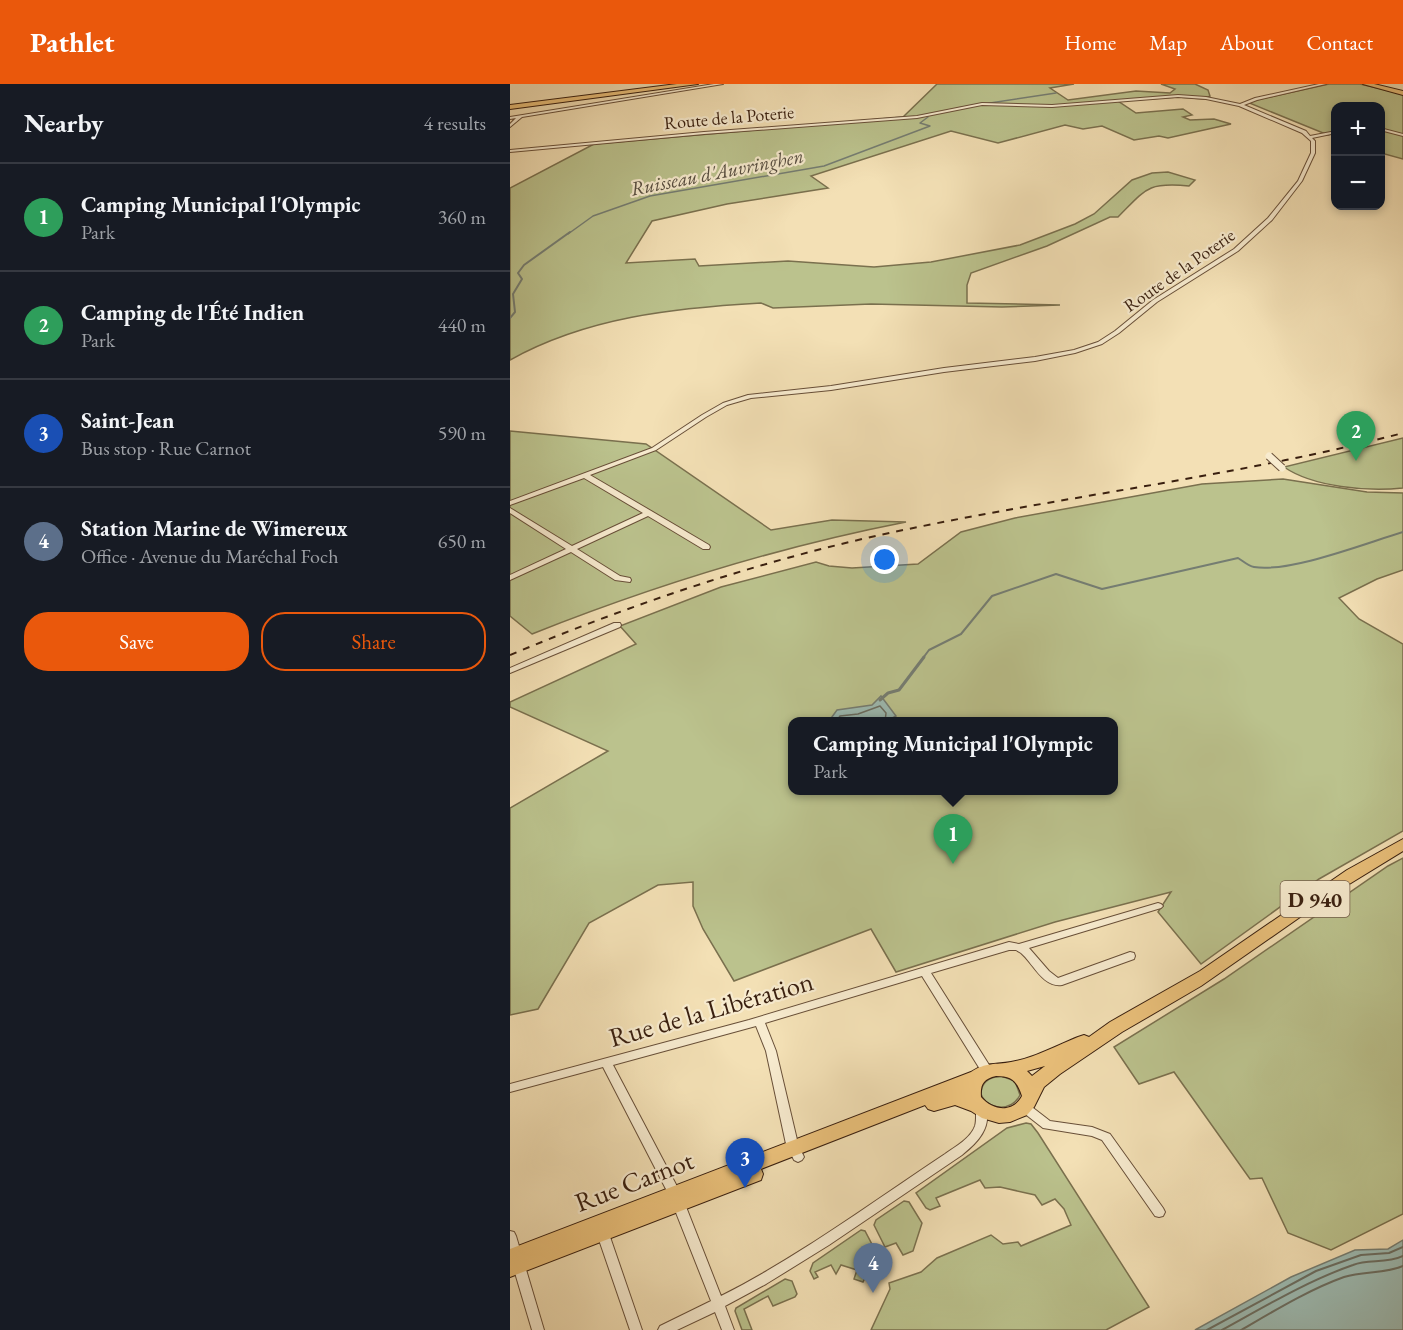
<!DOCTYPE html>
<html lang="en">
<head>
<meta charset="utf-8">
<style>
  body { margin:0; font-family:"EB Garamond",serif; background:#242831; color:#f1f3f6 }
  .controls { position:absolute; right:18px; top:18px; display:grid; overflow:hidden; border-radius:12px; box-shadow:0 3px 9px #0003 }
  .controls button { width:54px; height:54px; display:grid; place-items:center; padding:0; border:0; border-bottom:2px solid #363941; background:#171b24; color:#f1f3f6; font:30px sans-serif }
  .you { position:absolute; left:375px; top:476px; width:21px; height:21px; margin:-15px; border:4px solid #fff; border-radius:50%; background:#1a73e8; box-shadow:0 0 0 9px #1a73e833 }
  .badge { display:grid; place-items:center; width:39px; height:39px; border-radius:50%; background:#ea580c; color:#fff; font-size:20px; font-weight:700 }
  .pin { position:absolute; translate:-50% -50px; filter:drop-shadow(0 2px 3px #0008) }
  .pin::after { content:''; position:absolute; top:32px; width:21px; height:18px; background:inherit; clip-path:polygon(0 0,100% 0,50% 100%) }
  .popup { position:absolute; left:278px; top:633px; width:330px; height:78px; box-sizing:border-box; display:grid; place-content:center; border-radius:12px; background:#171b24; filter:drop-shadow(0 2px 4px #0005); font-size:20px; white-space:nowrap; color:#9ea1a6 }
  .popup b { font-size:22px; color:#f1f3f6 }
  .popup::after { content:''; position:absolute; left:50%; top:100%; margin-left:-12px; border:12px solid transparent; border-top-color:#171b24 }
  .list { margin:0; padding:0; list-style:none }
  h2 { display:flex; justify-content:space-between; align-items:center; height:78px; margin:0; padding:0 24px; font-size:26px }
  h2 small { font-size:20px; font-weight:400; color:#9ea1a6 }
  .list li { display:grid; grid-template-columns:39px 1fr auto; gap:18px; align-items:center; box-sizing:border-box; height:108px; padding:0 24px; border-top:2px solid #363941 }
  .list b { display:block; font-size:22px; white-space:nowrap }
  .list p { margin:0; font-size:20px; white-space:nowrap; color:#9ea1a6 }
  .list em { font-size:20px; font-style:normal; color:#9ea1a6 }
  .actions { display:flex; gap:12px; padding:18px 24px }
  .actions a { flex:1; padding:14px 0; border:2px solid #ea580c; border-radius:24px; text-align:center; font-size:21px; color:#ea580c }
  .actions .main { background:#ea580c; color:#fff }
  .map { position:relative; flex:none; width:893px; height:1246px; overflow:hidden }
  header { display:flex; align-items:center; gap:36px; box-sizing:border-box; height:84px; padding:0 30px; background:#ea580c; color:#fff }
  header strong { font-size:28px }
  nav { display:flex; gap:33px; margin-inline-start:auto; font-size:21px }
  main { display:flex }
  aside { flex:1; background:#171b24 }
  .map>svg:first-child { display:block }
  .green { fill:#bbc28d; stroke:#7a704e; stroke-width:1.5; fill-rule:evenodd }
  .water { fill:#9dbcb4; stroke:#757d72; stroke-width:1.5 }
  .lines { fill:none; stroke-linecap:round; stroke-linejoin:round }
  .shore-far1 { stroke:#6b6e62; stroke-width:1.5 }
  .shore { stroke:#6b6e62; stroke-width:2 }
  .stream-far2 { stroke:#757d72; stroke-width:1.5 }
  .stream-far1 { stroke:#757d72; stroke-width:2 }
  .stream { stroke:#757d72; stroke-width:3 }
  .minor-casing { stroke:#684f38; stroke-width:2 }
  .primary-casing { stroke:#391f0f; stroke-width:2 }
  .motorway-casing { stroke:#391f0f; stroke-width:2 }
  .minor { fill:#f7ebcf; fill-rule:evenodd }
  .primary { fill:#eac07a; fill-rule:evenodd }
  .motorway { fill:#eac07a; fill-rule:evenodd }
  .rail { stroke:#391f0f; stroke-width:2; stroke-dasharray:7 7; stroke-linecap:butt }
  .minor-bridge-casing { stroke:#684f38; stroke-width:9; stroke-linecap:butt }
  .minor-bridge { stroke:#f7ebcf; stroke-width:7 }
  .labels { text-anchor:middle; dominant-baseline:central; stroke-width:4.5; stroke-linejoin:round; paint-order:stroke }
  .far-street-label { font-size:18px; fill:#391f0f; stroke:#f7ebcf }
  .far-water-label { font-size:20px; font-style:italic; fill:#574e41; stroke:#f7ebcf }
  .shield { fill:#f7ebcf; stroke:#725c49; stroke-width:1.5 }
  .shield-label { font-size:21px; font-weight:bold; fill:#391f0f }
  .near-street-label { font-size:27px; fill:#391f0f; stroke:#f7ebcf }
</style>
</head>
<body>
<header>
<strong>Pathlet</strong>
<nav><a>Home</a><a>Map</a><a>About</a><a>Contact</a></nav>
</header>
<main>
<aside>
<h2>Nearby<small>4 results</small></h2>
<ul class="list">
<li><span class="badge" style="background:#2e9e5b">1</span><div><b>Camping Municipal l'Olympic</b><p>Park</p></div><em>360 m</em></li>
<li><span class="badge" style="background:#2e9e5b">2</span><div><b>Camping de l'Été Indien</b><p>Park</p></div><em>440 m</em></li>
<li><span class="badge" style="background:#1a4fb4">3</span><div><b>Saint-Jean</b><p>Bus stop · Rue Carnot</p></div><em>590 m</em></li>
<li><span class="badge" style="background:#5c6f8a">4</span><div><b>Station Marine de Wimereux</b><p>Office · Avenue du Maréchal Foch</p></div><em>650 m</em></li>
</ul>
<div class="actions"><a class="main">Save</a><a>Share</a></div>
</aside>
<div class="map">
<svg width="893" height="1246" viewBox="0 0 893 1246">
  <rect width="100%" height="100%" fill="#f3e0b5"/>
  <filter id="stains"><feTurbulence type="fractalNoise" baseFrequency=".00333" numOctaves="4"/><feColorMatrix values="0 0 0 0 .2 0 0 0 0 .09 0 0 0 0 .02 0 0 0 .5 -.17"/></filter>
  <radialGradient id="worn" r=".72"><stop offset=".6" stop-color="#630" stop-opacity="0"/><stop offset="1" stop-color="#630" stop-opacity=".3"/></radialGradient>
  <g class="green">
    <path d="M427,0H564L540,4L558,16L626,7L660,9L665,5L651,0H685L698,6L700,12L694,15L668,13L608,17L626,29L673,25L682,31L673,33L680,36L704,35L721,40L658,54L649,52L624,56L592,42L573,45L555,41L488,59L441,47L301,92L318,104L217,120L142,137L116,179L185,175L189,182L278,177L364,183L421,178L510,161L565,140L584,130L622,96L642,89L658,88L685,96L679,102C637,98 636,105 608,133H600L537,162L461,189L457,201V219L550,221L492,223L361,220L263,224L251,219C164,224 77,233 0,276V104L84,60L393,33Z"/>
    <polygon points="819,0 850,0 893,10 893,75 871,69 870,22 826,22 825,49 818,51 737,18"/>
    <path d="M0,347L136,360L261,446L322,436L396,438C268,463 143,502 22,550L0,532Z"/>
    <path d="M893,354V404C858,408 803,403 774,383Z"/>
    <path d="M773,395L857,408L893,409V486L867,495L829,514L849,535L893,560V747L809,795L691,880L648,828L661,808L545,838L386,888L361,845L224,897L193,845L183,822V798L148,801L79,839L28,925L0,931V724L98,667L0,623V618L126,560L110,542L211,503L306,478L319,482L342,484L408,480L451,448L505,434L692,400ZM282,638H604V706H282Z"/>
    <polygon points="893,774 893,1130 821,1166 778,1149 752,1094 740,1095 664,988 629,1000 604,963 714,895 878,782"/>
    <path d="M491,992L505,997L510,1011C502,1028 477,1027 471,1010C471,998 480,993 491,992Z"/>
    <polygon points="516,1039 521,1040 528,1049 639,1223 596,1246 361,1246 380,1205 379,1199 411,1188 427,1174 481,1151 493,1160 508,1158 511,1162 561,1141 554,1125 545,1115 532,1121 525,1111 490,1103 475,1104 470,1096 426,1114 430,1122 420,1126 416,1124 406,1109 497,1044"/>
    <polygon points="394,1117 399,1118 412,1139 403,1167 393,1171 386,1159 375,1163 364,1141 366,1136"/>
    <polygon points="351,1146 355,1147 366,1168 353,1198 344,1195 347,1186 331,1181 326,1190 321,1181 305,1188 308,1193 304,1195 300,1187 303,1179"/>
    <polygon points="275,1195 282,1197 287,1210 285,1213 263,1222 258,1212 234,1225 242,1246 232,1246 225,1227 226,1224"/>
  </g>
  <g class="water">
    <polygon points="371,612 386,632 377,637 319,637 327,626 362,621"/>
    <polygon points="893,1156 893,1246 685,1246 781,1193 845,1166 878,1165"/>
  </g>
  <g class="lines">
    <polyline class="shore-far1" points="326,638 330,632 348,630 370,622 376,629 375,638"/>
    <g class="shore">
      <polyline points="697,1246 806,1187 851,1171 879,1169 893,1163"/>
      <path d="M712,1246C754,1223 797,1197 843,1181C859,1175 876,1180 893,1172"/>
      <path d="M731,1246C764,1227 798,1206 834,1193C854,1187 875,1190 893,1182"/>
    </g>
    <g class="stream-far2">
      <polyline points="447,24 546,9"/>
      <polyline points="58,150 83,132 140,112 314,82 420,42 410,39 418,33"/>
    </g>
    <g class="stream-far1">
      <polyline points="0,234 5,228 3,210 12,195 8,189 14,181 60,148"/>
      <path d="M413,574L419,566L451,550L482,512L546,490L592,505L728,474C733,477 738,482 744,483C780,489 856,459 893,448"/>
    </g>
    <polyline class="stream" points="370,616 378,609 389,606 414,573"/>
    <defs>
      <g id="minor">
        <polygon points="204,0 213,0 12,33 0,43 0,40 6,34 0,35 0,33"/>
        <polygon points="809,0 816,0 747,16 734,21 796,47 800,52 826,47 826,49 802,54 805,57 805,69 792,97 762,136 728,167 647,218 609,249 592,260 565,269 525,277 434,288 321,306 241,314 217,321 196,333 146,366 80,391 199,461 200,463 199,465 193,465 138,432 67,465 110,492 120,494 121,496 120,498 105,496 61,468 0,496 0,491 56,465 0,429 0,424 62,462 133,429 74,394 0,421 0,417 142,364 192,331 213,319 238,311 321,302 434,284 525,273 564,266 588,258 605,247 643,216 724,165 758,134 788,97 801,69 801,57 792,49 729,22 696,15 668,13 542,23 472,21 407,34 194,50 0,68 0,66 194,48 407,32 472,19 542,21 668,11 696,13 730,20 745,14"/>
        <polygon points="870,44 893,50 893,52 870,46"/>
        <polygon points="104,539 110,539 111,541 110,543 0,589 0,584"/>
        <path d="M648,819L651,820L653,822L651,824L519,864L539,887L548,894L620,868L624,869L625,872L624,875L552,901C533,904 523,879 511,869L506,866H499L421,889L481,984L482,987L481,990L477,991L473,990L412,892L255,939L266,967L288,1060L294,1073L292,1076L288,1078L284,1076L276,1060L256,967L246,942L103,981L171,1110L211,1212C290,1172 361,1119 435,1070C445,1063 461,1054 465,1042C467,1035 465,1028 467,1022L471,1021L475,1022C483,1043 467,1059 452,1071L319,1161L256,1200L215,1222L224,1246H212L205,1228L167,1246H148L150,1242L201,1217L159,1111L93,983L0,1008V1000L239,936L499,858L509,860Z"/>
        <polygon points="514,1019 518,1020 540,1037 582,1043 600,1050 653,1124 655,1128 653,1132 649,1133 645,1132 592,1056 582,1052 533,1044 510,1026 508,1023 510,1020"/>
        <polygon points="92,1142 96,1143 98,1147 132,1246 120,1246 86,1147 88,1143"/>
        <polygon points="0,1147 4,1148 6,1152 34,1246 22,1246 0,1172"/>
      </g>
      <g id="primary">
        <polygon points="853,0 864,0 893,7 893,11"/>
        <path d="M893,755V767L823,810L691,902L612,948L550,990L534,1003L524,1023L517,1031L500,1038L489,1039L472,1034L461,1027L445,1021L424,1027L418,1025L415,1021L251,1085L253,1090L251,1096L0,1193V1165L461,988C476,978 485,981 501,978C524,974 546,962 568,953L574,951L579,953L600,938L690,887L837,786ZM535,982L522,992L517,987ZM486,992C502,992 507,997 512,1012C503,1029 483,1027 471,1013C470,1001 473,995 486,992Z"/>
      </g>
      <polygon id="motorway" points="167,0 188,0 0,25 0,21"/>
    </defs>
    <use href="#minor" class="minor-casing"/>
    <use href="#primary" class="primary-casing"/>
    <use href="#motorway" class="motorway-casing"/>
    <use href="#minor" class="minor"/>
    <use href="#primary" class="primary"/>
    <use href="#motorway" class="motorway"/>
    <path class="rail" d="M0,571C120,521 243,479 370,451C544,413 721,394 893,349"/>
    <defs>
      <polyline id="minor-bridge" points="759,372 772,384"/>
    </defs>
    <use href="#minor-bridge" class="minor-bridge-casing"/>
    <use href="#minor-bridge" class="minor-bridge"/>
  </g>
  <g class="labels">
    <g class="far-street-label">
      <text transform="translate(219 33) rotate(-5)">Route de la Poterie</text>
      <text transform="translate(669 186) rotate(-35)">Route de la Poterie</text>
    </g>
    <g class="far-water-label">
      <text transform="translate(207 88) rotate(-11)">Ruisseau d'Auvringhen</text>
    </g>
    <rect class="shield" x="770.5" y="797" width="69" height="36" rx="4.5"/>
    <g class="shield-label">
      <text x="805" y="815">D 940</text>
    </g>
    <g class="near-street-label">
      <text transform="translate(201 925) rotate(-16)">Rue de la Libération</text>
      <text transform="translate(124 1097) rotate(-21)">Rue Carnot</text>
    </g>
  </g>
  <rect width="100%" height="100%" filter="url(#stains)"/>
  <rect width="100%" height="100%" fill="url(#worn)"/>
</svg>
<div class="controls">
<button>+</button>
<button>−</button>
</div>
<div class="you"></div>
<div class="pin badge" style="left:443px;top:780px;background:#2e9e5b">1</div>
<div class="popup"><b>Camping Municipal l'Olympic</b>Park</div>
<div class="pin badge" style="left:846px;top:377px;background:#2e9e5b">2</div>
<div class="pin badge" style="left:235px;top:1104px;background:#1a4fb4">3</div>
<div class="pin badge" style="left:363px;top:1209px;background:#5c6f8a">4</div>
</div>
</main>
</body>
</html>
